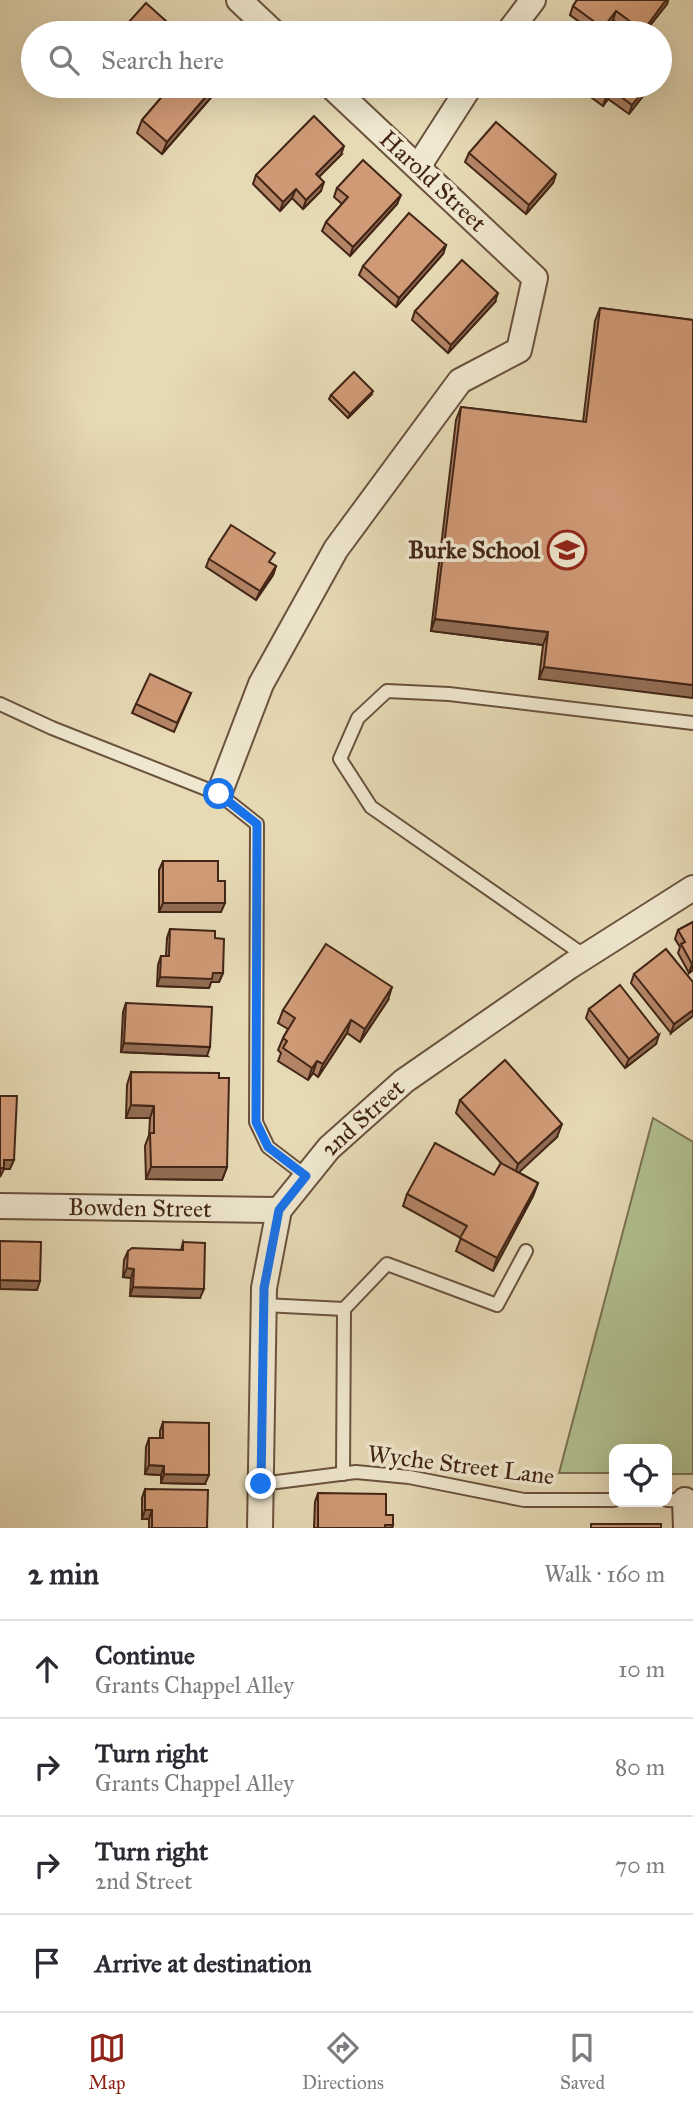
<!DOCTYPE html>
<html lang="en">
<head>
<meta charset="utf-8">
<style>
  body { margin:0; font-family:"IM FELL Great Primer",serif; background:#f7f7f7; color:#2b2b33 }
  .controls { position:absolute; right:21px; bottom:21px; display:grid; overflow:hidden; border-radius:14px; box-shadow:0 7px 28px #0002 }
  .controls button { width:63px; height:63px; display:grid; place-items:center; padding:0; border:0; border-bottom:2px solid #e1e1e2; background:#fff; color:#2b2b33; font:35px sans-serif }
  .stop { position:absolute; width:21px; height:21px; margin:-16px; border:5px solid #1a73e8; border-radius:50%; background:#fff }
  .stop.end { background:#1a73e8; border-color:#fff; box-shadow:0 2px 7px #0008 }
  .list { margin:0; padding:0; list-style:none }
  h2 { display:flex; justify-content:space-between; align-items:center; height:91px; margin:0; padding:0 28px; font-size:30px }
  h2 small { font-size:23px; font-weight:400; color:#7c7c81 }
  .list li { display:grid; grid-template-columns:46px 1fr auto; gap:21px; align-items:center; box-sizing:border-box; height:98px; padding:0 28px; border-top:2px solid #e1e1e2 }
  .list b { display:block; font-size:26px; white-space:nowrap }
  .list p { margin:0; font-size:23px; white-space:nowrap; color:#7c7c81 }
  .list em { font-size:23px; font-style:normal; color:#7c7c81 }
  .icon { flex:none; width:38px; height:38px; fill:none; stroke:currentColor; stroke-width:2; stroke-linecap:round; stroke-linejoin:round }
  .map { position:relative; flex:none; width:693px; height:1528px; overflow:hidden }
  .search { position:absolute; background:#fff; box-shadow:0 7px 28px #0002; left:21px; right:21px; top:21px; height:77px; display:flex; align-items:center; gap:18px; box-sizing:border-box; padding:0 24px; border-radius:38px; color:#7c7c81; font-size:26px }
  .sheet { height:483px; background:#fff }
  nav { display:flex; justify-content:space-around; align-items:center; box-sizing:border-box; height:98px; border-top:2px solid #e1e1e2; background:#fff; font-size:19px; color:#7c7c81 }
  nav a { display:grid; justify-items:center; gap:4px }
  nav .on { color:#8f2418 }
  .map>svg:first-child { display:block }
  .green { fill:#b2c090; stroke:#7a7253; stroke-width:2 }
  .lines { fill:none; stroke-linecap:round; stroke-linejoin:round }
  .lane-casing { stroke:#6b523e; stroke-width:16 }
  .street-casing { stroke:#6b523e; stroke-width:28 }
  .lane { stroke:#efe7cf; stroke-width:12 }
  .street { stroke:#efe7cf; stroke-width:24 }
  .wall { fill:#b38466; stroke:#422516; stroke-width:2 }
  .shaded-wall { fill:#926c53; stroke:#422516; stroke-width:2 }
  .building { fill:#d09a77; stroke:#422516; stroke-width:2 }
  .route { stroke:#1a73e8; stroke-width:9 }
  .labels { text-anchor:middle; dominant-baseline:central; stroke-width:7; stroke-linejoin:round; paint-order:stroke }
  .street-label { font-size:24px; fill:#422516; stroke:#efe7cf }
  .poi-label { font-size:24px; font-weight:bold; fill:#422516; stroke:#efe7cf; text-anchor:end }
</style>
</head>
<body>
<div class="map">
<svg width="693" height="1528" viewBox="0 0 693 1528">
  <rect width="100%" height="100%" fill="#e6dab5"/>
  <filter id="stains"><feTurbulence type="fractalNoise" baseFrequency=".00286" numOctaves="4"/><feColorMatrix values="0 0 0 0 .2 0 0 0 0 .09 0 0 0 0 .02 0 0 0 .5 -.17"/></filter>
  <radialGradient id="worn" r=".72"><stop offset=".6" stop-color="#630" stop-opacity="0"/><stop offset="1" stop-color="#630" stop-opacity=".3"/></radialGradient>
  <polygon class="green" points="653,1118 693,1142 693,1474 667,1474 667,1449 614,1449 614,1473 559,1473"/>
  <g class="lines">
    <defs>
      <g id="lane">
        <polyline points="0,704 52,728 219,794 257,824 256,1122 268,1147 306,1176"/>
        <polyline points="585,956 371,807 340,759 358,718 387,691 449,694 693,723"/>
        <polyline points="264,1305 344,1309 387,1264 497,1305 526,1251"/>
        <polyline points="343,1474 344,1309"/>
        <polyline points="261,1484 356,1472 409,1477 524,1500 614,1500"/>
        <polyline points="667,1500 689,1501"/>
      </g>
      <g id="street">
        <polyline points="239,0 274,33"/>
        <polyline points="508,33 533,0"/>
        <polyline points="418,167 470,86"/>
        <polyline points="219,794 261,684 336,549 460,381 519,350 535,278 331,86"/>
        <path id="s1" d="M0,1206L279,1210"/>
        <polyline points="685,1500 686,1528"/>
        <path id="s2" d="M260,1528L264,1288L279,1210L329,1148L404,1081L570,966L693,888"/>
      </g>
    </defs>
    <use href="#lane" class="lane-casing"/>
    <use href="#street" class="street-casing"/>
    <use href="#lane" class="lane"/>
    <use href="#street" class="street"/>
  </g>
  <g class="wall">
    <polygon points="577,0 668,0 667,4 644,33 631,33 613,20 603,33 595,33 570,15 573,6"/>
    <polygon points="115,86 130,86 123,93"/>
    <polygon points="164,86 221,86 162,154 137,133 142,120 166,92 163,90"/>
    <polygon points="576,86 648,86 646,92 629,114 608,99 603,106"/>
    <polygon points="469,153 556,174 553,183 526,214 465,162"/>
    <polygon points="341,155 319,176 321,191 303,209 292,198 280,211 253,184 256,175"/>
    <polygon points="337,188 397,204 350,256 322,231 326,222 342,204 334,197"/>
    <polygon points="446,245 443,254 396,307 359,275 363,266"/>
    <polygon points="495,302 448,353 412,320 415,311"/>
    <polygon points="600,308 693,320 539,679 543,645 431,631 456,420 461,407 583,422 595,321"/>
    <polygon points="331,395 371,395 348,418 329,399"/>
    <polygon points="209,559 271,563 276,566 273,575 256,600 206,567"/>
    <polygon points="191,693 174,732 132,713 136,704"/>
    <polygon points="163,861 218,881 221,912 159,912 159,870"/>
    <polygon points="693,922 693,970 689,973 678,953 680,947 675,939 678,930"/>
    <polygon points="170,929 215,938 223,973 219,982 211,982 209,988 157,986 158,965 161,956 166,956 167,938"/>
    <polygon points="634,974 693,982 671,1033 631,983"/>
    <polygon points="388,1000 360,1042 347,1033 318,1077 313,1073 308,1080 278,1061 281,1053 278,1050 283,1038 288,1029 278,1023 283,1010"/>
    <polygon points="126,1003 207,1056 121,1052 123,1012"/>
    <polygon points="589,1009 656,1044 625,1068 586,1018"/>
    <polygon points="131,1072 227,1167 222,1180 146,1179 145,1146 149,1135 150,1118 126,1118 127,1085"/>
    <polygon points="460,1100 557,1137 518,1172 538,1183 533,1196 493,1271 456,1251 461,1238 403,1206 407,1194 494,1175 501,1163 456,1113"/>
    <polygon points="183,1242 200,1298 130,1296 131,1278 123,1277 124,1260 128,1251 181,1250"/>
    <polygon points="163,1422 205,1484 161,1483 161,1475 145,1474 146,1447 149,1438 160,1438 160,1431"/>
    <polygon points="145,1489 207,1528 149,1528 149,1519 142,1519 142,1498"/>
    <polygon points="318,1493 386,1515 393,1525 392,1528 314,1528 315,1502"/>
  </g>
  <g class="shaded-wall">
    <polygon points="666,0 668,0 667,4 644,33 642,33"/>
    <polygon points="616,11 613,20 603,33 601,33 603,28"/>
    <polygon points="215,86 221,86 162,154 167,142"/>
    <polygon points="647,86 648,86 646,92 629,114 632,105"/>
    <polygon points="612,90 608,99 603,106 606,97"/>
    <polygon points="344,146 341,155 313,183 316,174"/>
    <polygon points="556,174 553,183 526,214 529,205"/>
    <polygon points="324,182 321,191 303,209 306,200"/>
    <polygon points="296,189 292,198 280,211 283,202"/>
    <polygon points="401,195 397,204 350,256 353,247"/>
    <polygon points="446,245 443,254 396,307 399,298"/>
    <polygon points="498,293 495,302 448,353 451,345"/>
    <polygon points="373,391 371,395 348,418 350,414"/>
    <polygon points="276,566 273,575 256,600 260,591"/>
    <polygon points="435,619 548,632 543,645 431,631"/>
    <polygon points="544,667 693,685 693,698 539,679"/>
    <polygon points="163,903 225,903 221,912 159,912"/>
    <polygon points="692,964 693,970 689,973"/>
    <polygon points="213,973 223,973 219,982 211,982 209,988 157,986 160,977"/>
    <polygon points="392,987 388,1000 360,1042 365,1029"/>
    <polygon points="693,1010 693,1016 671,1033 674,1024"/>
    <polygon points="351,1020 347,1033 318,1077 323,1064"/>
    <polygon points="659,1035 656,1044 625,1068 629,1059"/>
    <polygon points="124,1043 210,1047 207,1056 121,1052"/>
    <polygon points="317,1061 313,1073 308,1080 312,1068"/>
    <polygon points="131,1105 154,1106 150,1118 126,1118"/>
    <polygon points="562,1124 557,1137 514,1177 518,1164"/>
    <polygon points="4,1160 14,1160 10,1169 4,1169 0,1177 0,1168"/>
    <polygon points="151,1167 227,1167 222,1180 146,1179"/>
    <polygon points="538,1183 533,1196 493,1271 497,1258"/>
    <polygon points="127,1268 134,1269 131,1278 123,1277"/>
    <polygon points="0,1280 40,1281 37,1290 0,1289"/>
    <polygon points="133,1287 204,1289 200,1298 130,1296"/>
    <polygon points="149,1465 164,1466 161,1475 145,1474"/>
    <polygon points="164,1474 209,1475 205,1484 161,1483"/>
    <polygon points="145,1510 152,1510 149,1519 142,1519"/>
    <polygon points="385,1525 393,1525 392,1528 384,1528"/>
  </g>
  <g class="building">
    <polygon points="577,0 666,0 643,31 616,11 603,28 573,6"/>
    <polygon points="146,3 176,30 172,33 119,33"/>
    <polygon points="566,22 581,33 558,33"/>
    <polygon points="216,27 223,33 211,33"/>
    <polygon points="171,86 215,86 167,142 142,120"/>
    <polygon points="591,86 647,86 632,105 612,90 606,97"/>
    <polygon points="314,116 344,146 316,174 324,182 306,200 296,189 283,202 256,175"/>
    <polygon points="496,122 556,174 529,205 469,153"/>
    <polygon points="363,160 401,195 353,247 326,222 348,197 337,188"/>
    <polygon points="409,213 446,245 399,298 363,266"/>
    <polygon points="462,260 498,293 451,345 415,311"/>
    <polygon points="600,308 693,320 693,685 544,667 548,632 435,619 461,407 586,422"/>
    <polygon points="354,372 373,391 350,414 331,395"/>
    <polygon points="231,525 275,553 269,562 276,566 260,591 209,559"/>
    <polygon points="150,674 191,693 177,723 136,704"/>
    <polygon points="163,861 218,861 218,881 225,881 225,903 163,903"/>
    <polygon points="693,922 693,964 692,964 681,944 685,942 678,930"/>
    <polygon points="170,929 215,931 215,938 224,939 223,973 213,973 212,979 160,977 161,956 169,956"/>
    <polygon points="326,944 392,987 365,1029 351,1020 323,1064 317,1061 312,1068 283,1048 287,1041 283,1038 295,1018 283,1010"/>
    <polygon points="666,949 693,982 693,1010 674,1024 634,974"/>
    <polygon points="620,985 659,1035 629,1059 589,1009"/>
    <polygon points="126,1003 212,1007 210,1047 124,1043"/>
    <polygon points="505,1060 562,1124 518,1164 460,1100"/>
    <polygon points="131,1072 219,1073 219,1078 229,1078 227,1167 151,1167 150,1133 154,1133 154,1106 131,1105"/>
    <polygon points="0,1096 17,1096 14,1160 4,1160 4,1168 0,1168"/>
    <polygon points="435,1143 494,1175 501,1163 538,1183 497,1258 460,1238 467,1226 407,1194"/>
    <polygon points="0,1241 41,1242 40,1281 0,1280"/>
    <polygon points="183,1242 205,1243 204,1289 133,1287 134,1269 127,1268 128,1251 132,1248 183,1250"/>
    <polygon points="163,1422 209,1423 209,1475 164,1474 164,1466 149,1465 149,1438 163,1438"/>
    <polygon points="145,1489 208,1490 207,1528 152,1528 152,1510 145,1510"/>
    <polygon points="318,1493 386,1494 386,1515 393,1515 393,1525 385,1525 385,1528 318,1528"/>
    <rect x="591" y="1524" width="70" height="4"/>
  </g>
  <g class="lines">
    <polyline class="route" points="219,794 257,824 256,1122 268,1147 306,1176 279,1210 264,1288 261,1484"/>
  </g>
  <defs>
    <symbol id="school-ring" viewBox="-11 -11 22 22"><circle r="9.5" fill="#efe7cf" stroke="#8f2418" stroke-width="1.5"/><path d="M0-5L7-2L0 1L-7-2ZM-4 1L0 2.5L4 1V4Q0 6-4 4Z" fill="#8f2418"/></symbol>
  </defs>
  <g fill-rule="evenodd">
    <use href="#school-ring" x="545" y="528" width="44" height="44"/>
  </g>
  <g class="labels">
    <g class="street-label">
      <text transform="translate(433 181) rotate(43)">Harold Street</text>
      <text stroke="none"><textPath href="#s2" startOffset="444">2nd Street</textPath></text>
      <text stroke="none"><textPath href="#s1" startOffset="140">Bowden Street</textPath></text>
      <text transform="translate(461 1465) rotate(7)">Wyche Street Lane</text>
    </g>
    <g class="poi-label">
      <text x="540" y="550">Burke School</text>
    </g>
  </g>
  <rect width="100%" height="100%" filter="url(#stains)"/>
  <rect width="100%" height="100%" fill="url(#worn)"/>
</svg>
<div class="controls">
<button><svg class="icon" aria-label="locate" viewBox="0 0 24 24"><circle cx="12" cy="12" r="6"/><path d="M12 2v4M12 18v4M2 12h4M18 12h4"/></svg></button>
</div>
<div class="stop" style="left:219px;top:794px"></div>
<div class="stop end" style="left:261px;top:1484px"></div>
<div class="search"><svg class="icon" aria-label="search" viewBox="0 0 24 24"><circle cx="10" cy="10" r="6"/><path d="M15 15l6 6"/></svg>Search here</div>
</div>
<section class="sheet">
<h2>2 min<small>Walk · 160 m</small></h2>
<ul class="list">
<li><svg class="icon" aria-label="ahead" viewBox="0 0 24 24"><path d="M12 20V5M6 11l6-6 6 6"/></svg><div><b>Continue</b><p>Grants Chappel Alley</p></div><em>10 m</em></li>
<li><svg class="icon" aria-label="right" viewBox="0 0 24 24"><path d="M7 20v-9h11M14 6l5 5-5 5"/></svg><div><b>Turn right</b><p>Grants Chappel Alley</p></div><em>80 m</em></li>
<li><svg class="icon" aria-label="right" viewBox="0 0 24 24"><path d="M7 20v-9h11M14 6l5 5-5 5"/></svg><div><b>Turn right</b><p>2nd Street</p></div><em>70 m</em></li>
<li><svg class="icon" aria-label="arrive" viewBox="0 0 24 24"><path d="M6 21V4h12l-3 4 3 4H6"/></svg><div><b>Arrive at destination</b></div></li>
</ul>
</section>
<nav>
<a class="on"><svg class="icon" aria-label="map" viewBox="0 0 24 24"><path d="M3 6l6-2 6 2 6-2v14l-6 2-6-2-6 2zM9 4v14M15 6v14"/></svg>Map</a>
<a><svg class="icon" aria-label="directions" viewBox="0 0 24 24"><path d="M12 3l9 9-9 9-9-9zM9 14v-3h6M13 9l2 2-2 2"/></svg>Directions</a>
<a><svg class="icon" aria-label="saved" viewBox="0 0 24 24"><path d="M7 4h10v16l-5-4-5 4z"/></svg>Saved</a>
</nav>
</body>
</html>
